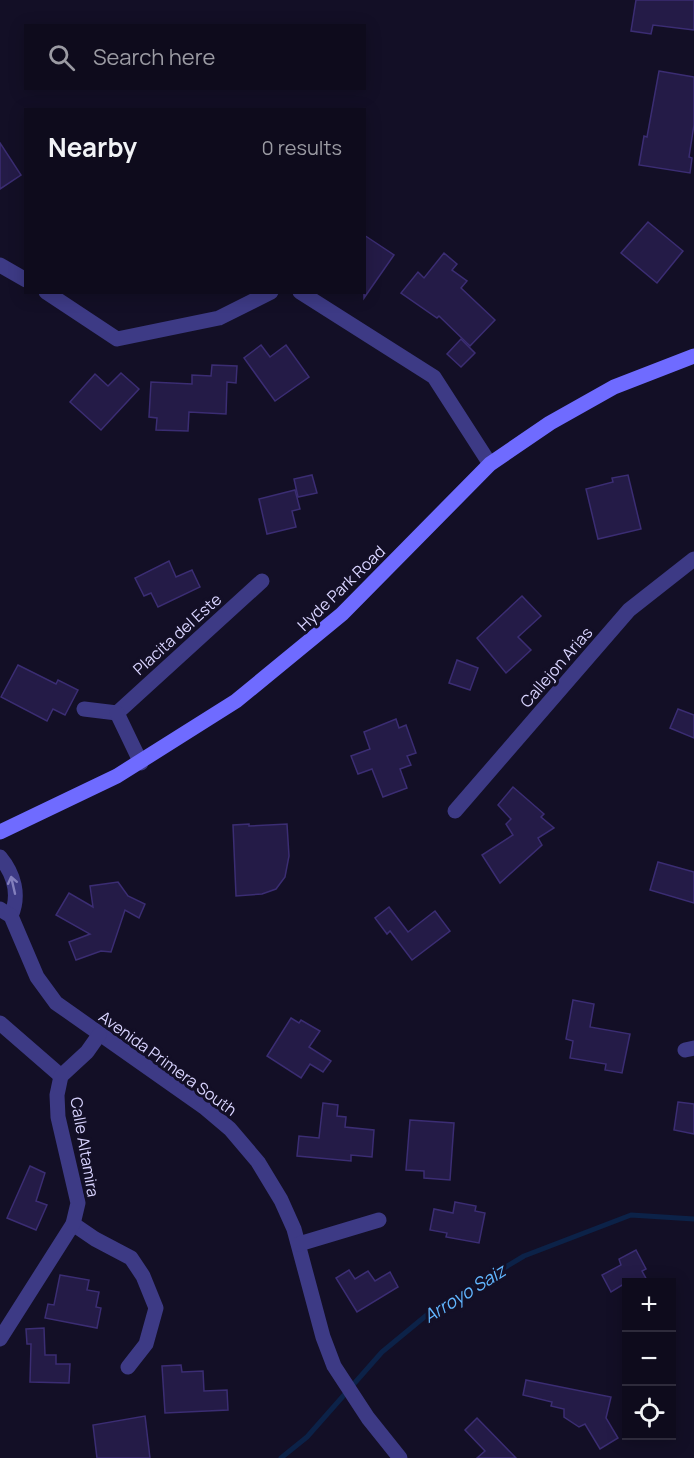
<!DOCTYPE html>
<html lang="en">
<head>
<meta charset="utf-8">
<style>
  body { margin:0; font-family:Manrope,sans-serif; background:#1c1929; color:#f1f3f6 }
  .controls { position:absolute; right:18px; bottom:18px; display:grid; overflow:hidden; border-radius:0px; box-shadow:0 3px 15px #0003 }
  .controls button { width:54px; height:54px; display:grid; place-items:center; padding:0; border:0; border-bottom:2px solid #2e2b3b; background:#0e0b1c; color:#f1f3f6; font:30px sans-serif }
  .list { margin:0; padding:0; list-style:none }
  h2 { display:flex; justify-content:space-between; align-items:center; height:78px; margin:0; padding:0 24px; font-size:26px }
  h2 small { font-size:20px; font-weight:400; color:#9b9ba3 }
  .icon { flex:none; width:33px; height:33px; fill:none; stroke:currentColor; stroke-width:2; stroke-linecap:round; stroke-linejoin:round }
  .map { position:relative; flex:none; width:694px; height:1458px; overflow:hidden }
  .search { position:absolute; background:#0e0b1c; box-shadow:0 3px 15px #0003; left:24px; top:24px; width:342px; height:66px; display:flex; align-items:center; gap:15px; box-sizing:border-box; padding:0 21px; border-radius:0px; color:#9b9ba3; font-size:22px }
  .panel { position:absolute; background:#0e0b1c; box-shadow:0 3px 15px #0003; left:24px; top:108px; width:342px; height:186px; border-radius:0px }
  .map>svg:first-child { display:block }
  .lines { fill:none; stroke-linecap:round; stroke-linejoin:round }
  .stream { stroke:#0c2248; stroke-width:5 }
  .building { fill:#241b47; stroke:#3b2d73; stroke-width:1.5 }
  .minor { stroke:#3d3a85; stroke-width:15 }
  .secondary { stroke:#6f6bff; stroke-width:15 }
  .oneway { stroke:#837fbc }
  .labels { text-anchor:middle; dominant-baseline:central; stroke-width:6; stroke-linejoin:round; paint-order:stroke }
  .street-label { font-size:16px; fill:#d9d4ff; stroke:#130f26 }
  .water-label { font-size:18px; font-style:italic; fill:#62b6ff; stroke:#130f26 }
</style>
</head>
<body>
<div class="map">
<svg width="694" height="1458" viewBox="0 0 694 1458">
  <rect width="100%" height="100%" fill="#130f26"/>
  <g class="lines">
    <polyline class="stream" points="281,1458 307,1437 382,1352 428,1314 524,1256 631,1215 694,1219"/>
  </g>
  <g class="building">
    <polygon points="636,0 694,0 694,30 653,25 651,34 631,31"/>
    <polygon points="659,71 694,77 694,125 689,157 692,158 690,173 639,165 644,136 647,137"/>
    <polygon points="0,143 21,175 0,189"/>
    <polygon points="648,222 683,251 657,283 621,253"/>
    <polygon points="364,235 394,255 364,298"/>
    <polygon points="444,253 457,264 452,270 467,281 461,288 495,320 470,346 439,316 437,318 401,293 418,272 424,278"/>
    <polygon points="461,339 475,353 461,367 447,354"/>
    <polygon points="261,345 270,357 286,345 309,377 275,401 244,358"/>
    <polygon points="212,365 237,366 236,383 227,382 226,414 189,412 188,431 156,430 157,418 149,417 151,382 192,384 192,375 211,376"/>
    <polygon points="121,373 139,389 101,430 70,402 95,374 108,386"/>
    <polygon points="312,475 317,493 298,497 294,479"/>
    <polygon points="628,475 641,529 598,539 586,489 613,482 612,478"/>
    <polygon points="295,490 300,509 292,511 296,527 267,534 259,499"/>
    <polygon points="169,561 176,577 192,570 200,587 158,607 151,593 144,596 135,578"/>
    <polygon points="522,596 541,616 518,637 531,650 506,673 477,638"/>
    <polygon points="457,660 478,668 470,690 449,683"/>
    <polygon points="18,665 56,684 58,680 78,690 65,715 53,709 47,721 1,697"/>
    <polygon points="678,709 694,715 694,738 670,728"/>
    <polygon points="396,719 399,728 406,725 416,753 407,756 411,765 400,769 407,788 383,797 372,769 358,774 351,756 370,749 364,732"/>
    <polygon points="513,787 544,814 541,817 554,828 538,838 542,845 500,883 482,855 513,835 506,824 511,819 498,805"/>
    <polygon points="249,824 249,826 287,824 289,856 285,877 276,889 262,894 236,896 233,825"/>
    <polygon points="658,862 694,872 694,903 650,890"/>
    <polygon points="118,882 128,896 145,904 139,918 125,910 111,952 101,951 76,960 69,942 90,934 56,915 69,893 93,907 90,886"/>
    <polygon points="389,907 408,932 435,911 450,931 412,960 390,931 387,934 375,918"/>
    <polygon points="573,1000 594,1004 590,1027 630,1034 622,1073 605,1070 606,1064 570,1058 573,1041 566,1039"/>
    <polygon points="291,1018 299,1023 301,1020 320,1031 309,1047 331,1061 323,1072 310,1064 301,1078 267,1056"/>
    <polygon points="678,1102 694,1104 694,1134 674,1130"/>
    <polygon points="323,1103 338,1105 337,1116 346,1117 345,1127 374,1130 372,1157 351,1155 351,1161 297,1156 299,1136 319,1138"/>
    <polygon points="410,1120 454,1123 450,1180 424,1178 424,1171 406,1170"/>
    <polygon points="30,1166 45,1173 36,1201 47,1205 36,1230 7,1218"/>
    <polygon points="455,1202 476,1206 475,1211 485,1213 479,1243 446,1237 447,1233 430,1230 434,1209 453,1213"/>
    <polygon points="636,1250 646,1269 642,1271 648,1282 627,1282 611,1292 602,1275 621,1265 619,1259"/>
    <polygon points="349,1270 355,1279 368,1271 375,1281 390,1272 398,1287 357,1312 336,1278"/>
    <polygon points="60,1275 89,1280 87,1290 99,1292 96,1307 101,1308 97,1328 45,1318 48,1304 54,1305"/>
    <polygon points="44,1328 45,1355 56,1355 56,1364 70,1364 69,1383 30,1382 31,1344 27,1344 26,1329"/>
    <polygon points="181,1365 182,1372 203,1371 204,1391 227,1390 228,1410 165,1413 162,1366"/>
    <polygon points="526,1380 611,1397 606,1418 618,1438 600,1449 585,1424 579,1427 564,1417 564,1409 551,1406 552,1402 523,1395"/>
    <polygon points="145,1416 150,1458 97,1458 93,1425"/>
    <polygon points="477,1418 516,1458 477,1458 485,1451 465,1430"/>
  </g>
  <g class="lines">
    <g class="minor">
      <polyline points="0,265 26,280"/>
      <polyline points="46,292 117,339 219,318 271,292"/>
      <polyline points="300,292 434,377 490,464"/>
      <polyline points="84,709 117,713 262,581"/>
      <polyline points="117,713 141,763"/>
      <polyline points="455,811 629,610 694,559"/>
      <path d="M0,857C14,874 20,895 11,916"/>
      <polyline points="0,909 11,916 37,977 56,1003 204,1107 230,1129 258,1162 281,1200 294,1229 323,1337 334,1366 368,1418 400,1458"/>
      <polyline points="0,1023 61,1076"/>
      <polyline points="685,1050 694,1048"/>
      <polyline points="73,1224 95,1239 131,1258 143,1276 156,1308 146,1344 128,1367"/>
      <polyline points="299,1244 379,1220"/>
      <polyline points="0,1339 73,1224 78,1203 58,1117 57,1095 61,1076 87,1052 99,1035"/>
    </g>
    <polyline class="secondary" points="0,832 117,776 236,701 342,614 490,464 550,423 614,387 694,356"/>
  </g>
  <defs><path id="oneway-shaft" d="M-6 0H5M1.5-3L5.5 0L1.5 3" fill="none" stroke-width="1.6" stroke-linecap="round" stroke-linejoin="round" transform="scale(1.5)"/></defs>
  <use class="oneway" href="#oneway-shaft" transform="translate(13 885) rotate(-103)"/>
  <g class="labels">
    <g class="street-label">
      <text transform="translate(341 588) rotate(-44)">Hyde Park Road</text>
      <text transform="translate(177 634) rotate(-42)">Placita del Este</text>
      <text transform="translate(556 667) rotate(-49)">Callejon Arias</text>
      <text transform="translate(168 1063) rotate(36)">Avenida Primera South</text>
      <text transform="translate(85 1147) rotate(80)">Calle Altamira</text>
    </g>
    <g class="water-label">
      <text transform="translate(464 1293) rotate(-32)">Arroyo Saiz</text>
    </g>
  </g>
</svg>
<div class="controls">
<button>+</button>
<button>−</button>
<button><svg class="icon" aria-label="locate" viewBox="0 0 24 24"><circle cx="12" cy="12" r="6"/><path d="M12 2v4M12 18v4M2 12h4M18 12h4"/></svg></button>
</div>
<div class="search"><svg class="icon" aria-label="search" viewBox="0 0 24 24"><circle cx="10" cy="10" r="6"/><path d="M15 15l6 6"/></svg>Search here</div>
<section class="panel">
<h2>Nearby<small>0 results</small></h2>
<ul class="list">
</ul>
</section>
</div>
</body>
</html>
